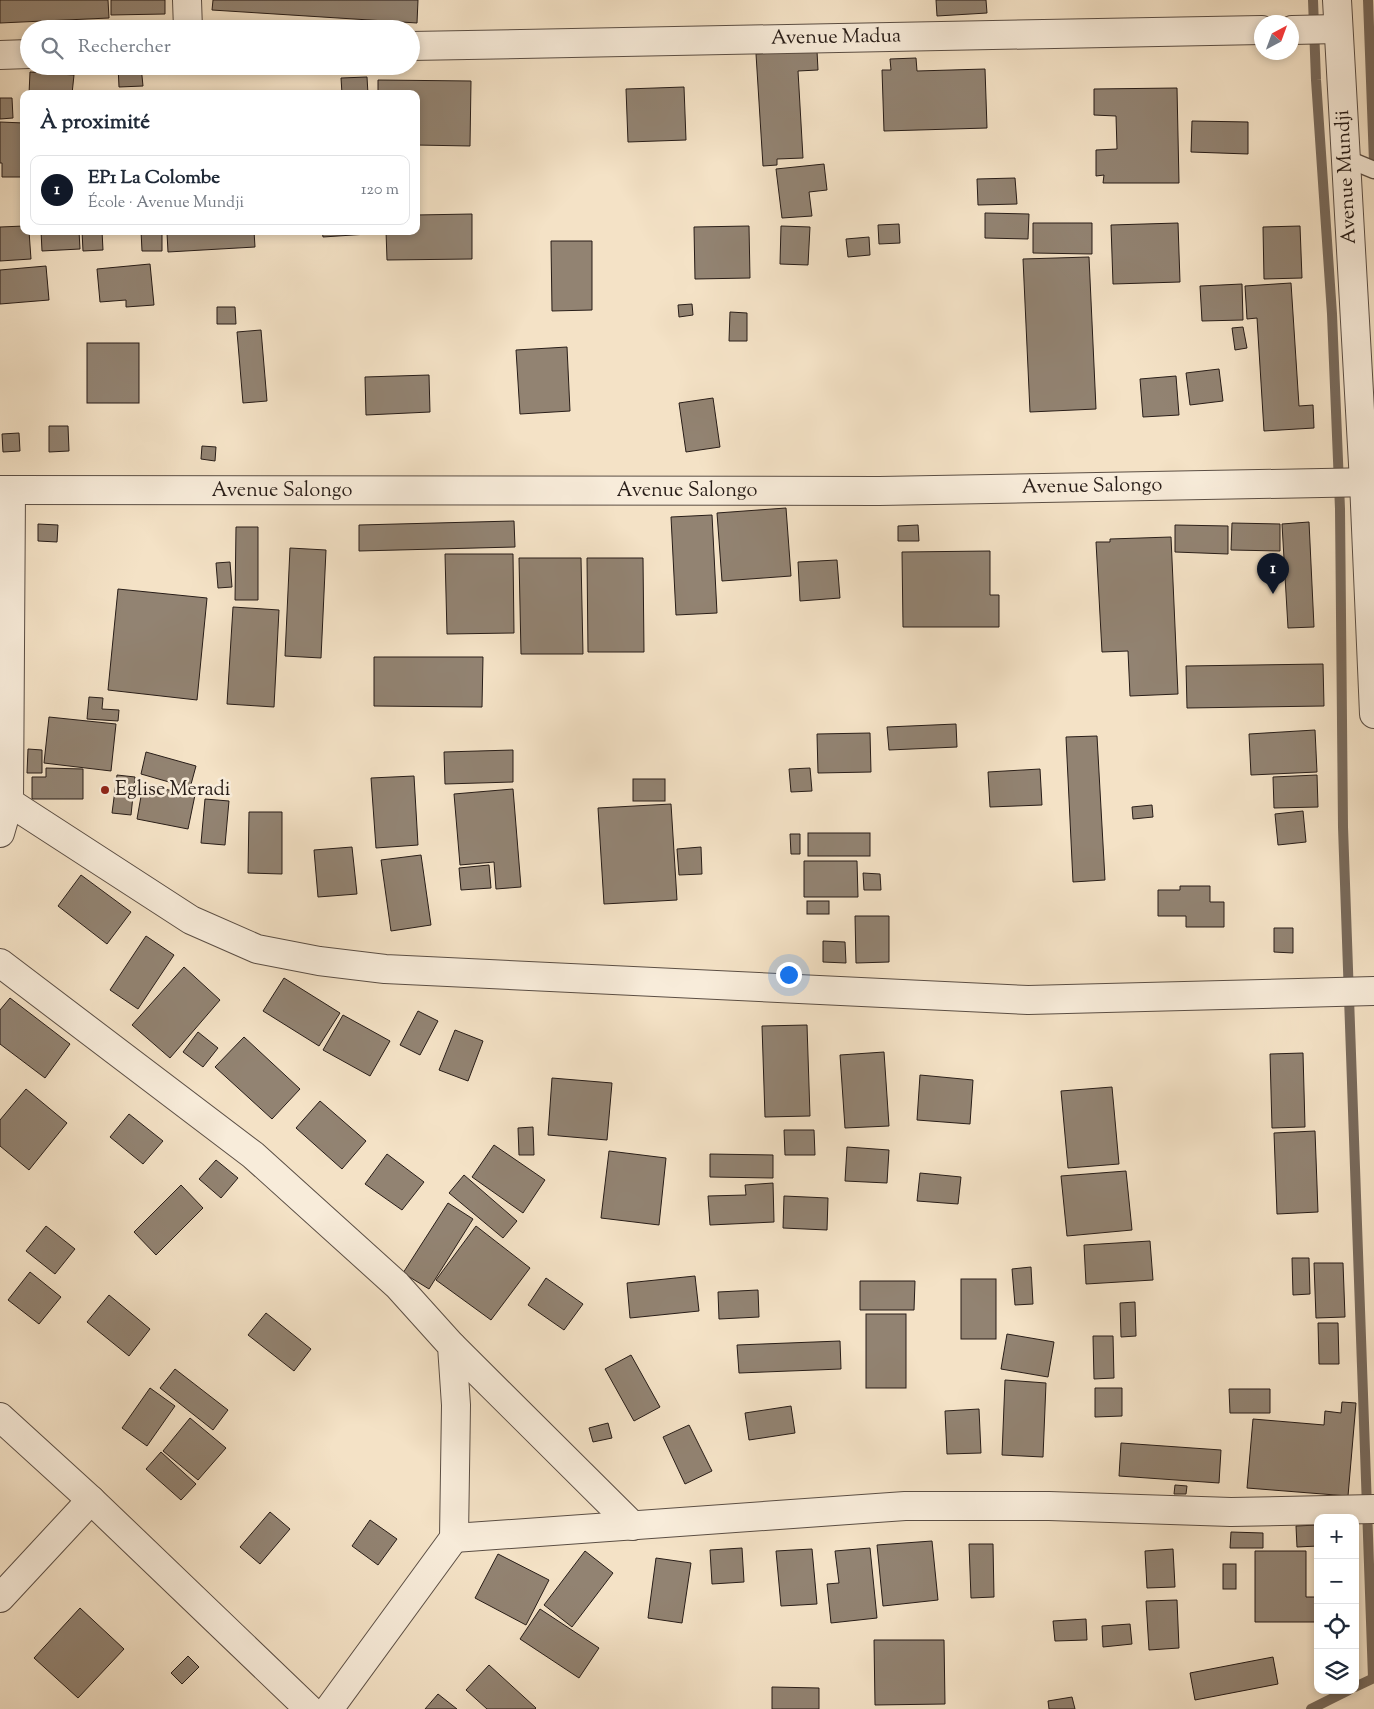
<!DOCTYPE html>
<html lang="fr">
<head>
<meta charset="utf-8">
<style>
  body { margin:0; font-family:"Sorts Mill Goudy",serif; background:#f2f2f3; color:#1f2937 }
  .controls { position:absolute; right:15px; bottom:15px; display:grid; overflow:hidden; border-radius:10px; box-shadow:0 2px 8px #0003 }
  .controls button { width:45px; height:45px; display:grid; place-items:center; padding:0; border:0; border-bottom:1px solid #e0e1e3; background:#fff; color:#1f2937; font:25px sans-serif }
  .compass { position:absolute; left:1254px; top:15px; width:45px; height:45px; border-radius:50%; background:#fff; box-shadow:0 2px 8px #0003; rotate:41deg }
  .you { position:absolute; left:788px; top:974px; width:18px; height:18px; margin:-12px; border:4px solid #fff; border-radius:50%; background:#1a73e8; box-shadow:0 0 0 8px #1a73e833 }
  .badge { display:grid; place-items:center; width:32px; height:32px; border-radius:50%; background:#111827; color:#fff; font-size:16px; font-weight:700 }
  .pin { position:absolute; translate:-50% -41px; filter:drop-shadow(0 1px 2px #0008) }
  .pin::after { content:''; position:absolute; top:26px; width:18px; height:15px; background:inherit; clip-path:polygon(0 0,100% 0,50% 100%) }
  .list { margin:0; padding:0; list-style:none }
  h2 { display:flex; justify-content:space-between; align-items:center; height:65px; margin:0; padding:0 20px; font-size:21px }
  h2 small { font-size:16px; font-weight:400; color:#747a83 }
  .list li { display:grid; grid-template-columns:32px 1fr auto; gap:15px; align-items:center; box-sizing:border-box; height:70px; margin:0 10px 10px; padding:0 10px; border:1px solid #e0e1e3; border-radius:10px }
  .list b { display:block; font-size:19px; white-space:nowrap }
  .list p { margin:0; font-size:16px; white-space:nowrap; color:#747a83 }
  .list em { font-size:16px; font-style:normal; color:#747a83 }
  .icon { flex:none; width:28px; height:28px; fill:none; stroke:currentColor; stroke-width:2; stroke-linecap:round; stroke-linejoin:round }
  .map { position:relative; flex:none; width:1374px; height:1709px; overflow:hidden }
  .search { position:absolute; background:#fff; box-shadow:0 2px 8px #0003; left:20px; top:20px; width:400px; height:55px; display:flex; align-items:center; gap:12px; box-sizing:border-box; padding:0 18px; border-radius:28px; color:#747a83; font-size:19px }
  .panel { position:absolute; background:#fff; box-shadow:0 2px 8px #0003; left:20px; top:90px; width:400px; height:145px; border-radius:10px }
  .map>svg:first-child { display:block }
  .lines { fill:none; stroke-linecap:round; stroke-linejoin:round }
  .stream { stroke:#796b5d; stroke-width:10 }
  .building { fill:#928372; stroke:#281d18 }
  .service-casing { stroke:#5b4e44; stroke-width:19 }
  .minor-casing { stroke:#5b4e44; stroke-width:30 }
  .tertiary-casing { stroke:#5b4e44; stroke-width:30 }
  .service { stroke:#f8ecda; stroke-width:16 }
  .minor { stroke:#f8ecda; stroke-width:28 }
  .tertiary { stroke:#f8ecda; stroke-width:28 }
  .poi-dot { fill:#8f2418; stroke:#f8ecda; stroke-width:2 }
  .labels { text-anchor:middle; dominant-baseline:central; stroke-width:5; stroke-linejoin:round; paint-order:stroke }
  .street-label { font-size:20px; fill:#281d18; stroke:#f8ecda }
  .poi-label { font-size:20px; fill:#281d18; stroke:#f8ecda; text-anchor:start }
</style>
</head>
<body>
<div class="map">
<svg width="1374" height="1709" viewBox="0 0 1374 1709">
  <rect width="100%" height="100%" fill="#f4e2c6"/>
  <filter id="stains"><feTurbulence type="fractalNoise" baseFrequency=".004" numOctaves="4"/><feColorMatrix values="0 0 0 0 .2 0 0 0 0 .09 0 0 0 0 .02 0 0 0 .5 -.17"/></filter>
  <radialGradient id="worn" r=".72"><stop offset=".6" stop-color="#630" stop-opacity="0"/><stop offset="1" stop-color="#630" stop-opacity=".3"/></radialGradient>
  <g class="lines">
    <g class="stream">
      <polyline points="1313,0 1316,80 1332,314 1340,509 1343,827 1373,1678"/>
      <polyline points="1368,0 1374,162"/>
      <polyline points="1355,1687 1374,1678"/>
      <polyline points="1311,1709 1349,1690"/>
    </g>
  </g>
  <g class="building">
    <polygon points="0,0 108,0 109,18 0,23"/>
    <polygon points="111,0 165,0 165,14 111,15"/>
    <polygon points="213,0 418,0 417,23 212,10"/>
    <polygon points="936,0 986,0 987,13 937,16"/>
    <polygon points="817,51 818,70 798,71 803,158 777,159 777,165 763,166 756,54"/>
    <polygon points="916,58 917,71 985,69 987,128 884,131 882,70 891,70 890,59"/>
    <polygon points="118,66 141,66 143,86 119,87"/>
    <polygon points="30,72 74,75 72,94 29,94"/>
    <polygon points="367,77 368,94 342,94 341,78"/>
    <polygon points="378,80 471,81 470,146 416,145 416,94 378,94"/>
    <polygon points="684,87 686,140 628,142 626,89"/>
    <polygon points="1177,88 1179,183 1103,183 1104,175 1096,176 1096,150 1117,149 1116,116 1094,115 1094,89"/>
    <polygon points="110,92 110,94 81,94 81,93"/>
    <polygon points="232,92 232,94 168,94"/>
    <polygon points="0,98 12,98 13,118 0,119"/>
    <polygon points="1192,121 1248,122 1248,154 1191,152"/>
    <polygon points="0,122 24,123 24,177 2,177 2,163 0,163"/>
    <polygon points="824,164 827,190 809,192 812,216 782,218 776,169"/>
    <polygon points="1015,178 1017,204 978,205 977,179"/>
    <polygon points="985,213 1029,214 1028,239 985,238"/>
    <polygon points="472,214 472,259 387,260 386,231 416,231 416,215"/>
    <polygon points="1033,223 1092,223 1092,254 1033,253"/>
    <polygon points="1178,223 1180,282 1113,284 1111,225"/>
    <polygon points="899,224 900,243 879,244 878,225"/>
    <polygon points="24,226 24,231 29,231 31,259 0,261 0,227"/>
    <polygon points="749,226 750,278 695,279 694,227"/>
    <polygon points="781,226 810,227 808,265 780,264"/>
    <polygon points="1300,226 1302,278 1264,279 1263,227"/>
    <polygon points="41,231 79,231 80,249 42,251"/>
    <polygon points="82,231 102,231 103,250 83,251"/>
    <polygon points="141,231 162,231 162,251 142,251"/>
    <polygon points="187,231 254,231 255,247 168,252 167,233"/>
    <polygon points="322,231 368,231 368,234 323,237"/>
    <polygon points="869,237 870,255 848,257 846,239"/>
    <polygon points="551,241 592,241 592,310 552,311"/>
    <polygon points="1089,257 1096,409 1030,412 1023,259"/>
    <polygon points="150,264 154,305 126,307 126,300 100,302 97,269"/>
    <polygon points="46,266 49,300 0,304 0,270"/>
    <polygon points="1291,283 1299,406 1313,405 1314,428 1264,431 1257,318 1247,319 1245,286"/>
    <polygon points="1242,284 1243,320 1202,321 1200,286"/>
    <polygon points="692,304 693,315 679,317 678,305"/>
    <polygon points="217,307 235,307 236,324 217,324"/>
    <polygon points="730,312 747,313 747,341 729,341"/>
    <polygon points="1243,327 1247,348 1235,350 1232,328"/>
    <polygon points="261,330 267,401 243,403 237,332"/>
    <rect x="87" y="343" width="52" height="60"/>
    <polygon points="567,347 570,411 520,414 516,350"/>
    <polygon points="1219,369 1223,401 1190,405 1186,373"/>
    <polygon points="429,375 430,412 366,415 365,377"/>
    <polygon points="1176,376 1179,415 1143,417 1140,379"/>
    <polygon points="713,398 720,447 686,452 679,403"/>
    <polygon points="49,426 68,426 69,451 49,452"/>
    <polygon points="19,433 20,451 3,452 2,434"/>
    <polygon points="202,446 216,447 215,461 201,459"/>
    <polygon points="786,508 791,576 722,581 717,513"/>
    <polygon points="712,515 717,613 676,615 671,517"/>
    <polygon points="514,521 515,547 359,551 359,525"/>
    <polygon points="1309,522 1314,627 1288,628 1282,524"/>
    <polygon points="1232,523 1280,524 1280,551 1231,550"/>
    <polygon points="38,524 58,525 57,542 38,541"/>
    <polygon points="918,525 919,541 898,541 898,526"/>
    <polygon points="1175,525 1228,526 1228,554 1175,552"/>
    <polygon points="236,527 258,527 258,600 235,600"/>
    <polygon points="1171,537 1178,694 1130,696 1128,651 1102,652 1096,542 1110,542 1110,539"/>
    <polygon points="290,548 326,550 321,658 285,656"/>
    <polygon points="990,551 990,595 999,595 999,627 903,627 902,552"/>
    <polygon points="445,554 513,554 514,633 447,634"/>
    <polygon points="519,558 581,558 583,654 521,654"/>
    <polygon points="587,558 643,558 644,652 588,652"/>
    <polygon points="837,560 840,598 800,601 798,562"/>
    <polygon points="230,562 232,587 218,588 216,563"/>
    <polygon points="118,589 207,598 197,700 108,690"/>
    <polygon points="233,607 279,610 274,707 227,704"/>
    <polygon points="374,657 483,657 482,707 374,706"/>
    <polygon points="1323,664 1324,706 1187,708 1186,666"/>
    <polygon points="89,697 103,698 102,709 119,710 118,721 87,719"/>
    <polygon points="49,717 116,724 111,771 44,763"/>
    <polygon points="956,724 957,747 889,750 887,727"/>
    <polygon points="1315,730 1317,772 1251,775 1249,734"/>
    <polygon points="870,733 871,772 818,773 817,734"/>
    <polygon points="1097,736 1105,880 1073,882 1066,737"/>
    <polygon points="28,749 42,750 42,773 27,773"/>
    <polygon points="513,750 513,782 445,784 444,752"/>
    <polygon points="146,752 196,766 190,788 141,774"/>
    <polygon points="46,768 83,769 83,799 32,799 32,777 46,777"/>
    <polygon points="810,768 812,791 791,792 789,769"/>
    <polygon points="1040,769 1042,805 990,807 988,772"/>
    <polygon points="117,775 135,777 131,815 112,813"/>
    <polygon points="1317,775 1318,807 1274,808 1273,777"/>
    <polygon points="414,776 418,845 376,848 371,778"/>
    <rect x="633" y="779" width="32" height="22"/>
    <polygon points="143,785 195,795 188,829 137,819"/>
    <polygon points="513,789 521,887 496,889 494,862 460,865 454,794"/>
    <polygon points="205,799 229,801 225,845 201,843"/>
    <polygon points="671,804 677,900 604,904 598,808"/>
    <polygon points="1152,805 1153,817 1133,819 1132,807"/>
    <polygon points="1303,811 1306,842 1278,845 1275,814"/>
    <polygon points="249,812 282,812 282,874 248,873"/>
    <rect x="808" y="833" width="62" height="23"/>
    <polygon points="790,834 800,834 800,854 791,854"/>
    <polygon points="352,847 357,894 318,897 314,850"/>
    <polygon points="701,847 702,874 679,875 677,849"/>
    <polygon points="421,855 431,925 391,931 381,860"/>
    <polygon points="804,861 857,861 858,897 804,897"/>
    <polygon points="489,865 491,888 461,890 459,868"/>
    <polygon points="863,873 880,874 881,890 864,890"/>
    <polygon points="81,875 131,912 107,944 58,906"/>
    <polygon points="1180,886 1210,886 1210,902 1224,902 1224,927 1186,927 1186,916 1158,916 1158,890 1180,890"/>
    <rect x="807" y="901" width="22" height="13"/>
    <polygon points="855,916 889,916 889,962 856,963"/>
    <polygon points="1274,928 1293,928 1293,953 1274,952"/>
    <polygon points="146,936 174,955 138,1009 110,990"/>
    <polygon points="823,941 845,942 846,963 823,962"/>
    <polygon points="184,967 220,1000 170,1058 132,1025"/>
    <polygon points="284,978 340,1013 319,1046 263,1011"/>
    <polygon points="10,998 70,1044 45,1078 0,1044 0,1010"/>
    <polygon points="418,1011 438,1021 420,1055 400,1045"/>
    <polygon points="343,1015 390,1041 370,1076 323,1050"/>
    <polygon points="807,1025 810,1116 765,1117 762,1026"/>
    <polygon points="455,1030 483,1041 468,1081 439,1070"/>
    <polygon points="198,1032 218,1048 203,1067 183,1052"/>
    <polygon points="244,1037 300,1089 272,1119 215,1067"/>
    <polygon points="884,1052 889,1126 845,1128 840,1055"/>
    <polygon points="1303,1053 1305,1127 1272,1128 1270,1054"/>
    <polygon points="920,1075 973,1080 970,1124 917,1120"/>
    <polygon points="552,1078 612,1083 607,1140 548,1135"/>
    <polygon points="1112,1087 1119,1164 1068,1168 1061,1091"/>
    <polygon points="26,1089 67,1123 29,1170 0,1146 0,1120"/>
    <polygon points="320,1101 366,1141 342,1169 296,1128"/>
    <polygon points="129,1114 163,1141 143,1164 110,1137"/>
    <polygon points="533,1127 534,1155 519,1155 518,1128"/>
    <polygon points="784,1130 814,1130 815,1155 785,1155"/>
    <polygon points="1315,1131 1318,1212 1277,1214 1274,1133"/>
    <polygon points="494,1145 545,1180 523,1213 472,1177"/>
    <polygon points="847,1147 889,1150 887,1183 845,1181"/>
    <polygon points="609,1151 666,1158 659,1225 601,1218"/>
    <polygon points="387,1154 424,1182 402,1210 365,1184"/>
    <polygon points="710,1154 773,1155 773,1178 710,1177"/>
    <polygon points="216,1160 238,1178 221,1198 199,1179"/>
    <polygon points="1126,1171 1132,1230 1067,1236 1061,1176"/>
    <polygon points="920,1173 961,1177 958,1204 917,1201"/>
    <polygon points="464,1175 517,1221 503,1238 449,1193"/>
    <polygon points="773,1183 774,1222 710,1225 708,1196 746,1195 745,1185"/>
    <polygon points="181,1185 203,1208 156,1255 134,1232"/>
    <polygon points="784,1196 828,1198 827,1230 783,1228"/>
    <polygon points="448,1203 473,1219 429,1289 403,1273"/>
    <polygon points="46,1226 75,1249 55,1274 26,1251"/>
    <polygon points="476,1226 530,1268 491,1320 436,1280"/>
    <polygon points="1150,1241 1153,1280 1086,1284 1084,1245"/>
    <polygon points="1292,1258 1309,1258 1310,1294 1293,1295"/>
    <polygon points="1314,1263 1343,1263 1345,1317 1316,1318"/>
    <polygon points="1031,1267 1033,1304 1015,1305 1012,1269"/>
    <polygon points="30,1272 61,1297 39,1324 8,1300"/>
    <polygon points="695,1276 699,1311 630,1318 627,1283"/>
    <polygon points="546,1278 583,1304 564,1330 528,1305"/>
    <rect x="961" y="1279" width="35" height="60"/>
    <polygon points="860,1281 915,1281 914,1310 860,1310"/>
    <polygon points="758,1290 759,1317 719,1319 718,1292"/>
    <polygon points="109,1295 150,1329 129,1356 87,1322"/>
    <polygon points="1135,1302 1136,1336 1121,1337 1120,1303"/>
    <polygon points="266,1313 311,1349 294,1371 248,1335"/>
    <rect x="866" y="1314" width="40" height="74"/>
    <polygon points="1318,1323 1338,1323 1339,1364 1319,1364"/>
    <polygon points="1007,1334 1054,1342 1048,1377 1001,1369"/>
    <polygon points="1093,1336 1113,1336 1114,1378 1094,1379"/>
    <polygon points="840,1341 841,1369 739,1373 737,1345"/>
    <polygon points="631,1355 660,1407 634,1421 605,1369"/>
    <polygon points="175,1369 228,1410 213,1430 160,1388"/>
    <polygon points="1005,1380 1046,1383 1043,1457 1002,1455"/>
    <polygon points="150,1388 175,1406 147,1446 122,1428"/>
    <polygon points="1095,1388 1122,1388 1122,1416 1095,1417"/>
    <polygon points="1229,1389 1270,1389 1270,1413 1230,1413"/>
    <polygon points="1342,1402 1356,1403 1348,1496 1247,1488 1253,1419 1324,1425 1325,1411 1341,1413"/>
    <polygon points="791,1406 795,1433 749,1440 745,1413"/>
    <polygon points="979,1409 981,1453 947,1454 945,1411"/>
    <polygon points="190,1418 226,1448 198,1480 163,1451"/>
    <polygon points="608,1423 612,1438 593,1442 589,1428"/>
    <polygon points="689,1425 712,1471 685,1484 663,1437"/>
    <polygon points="1121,1443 1221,1450 1219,1483 1119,1476"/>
    <polygon points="161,1452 196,1484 181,1500 146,1469"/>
    <polygon points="1175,1485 1187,1486 1186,1494 1174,1494"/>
    <polygon points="270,1512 290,1529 260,1564 240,1547"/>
    <polygon points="370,1520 397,1539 378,1565 352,1546"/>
    <polygon points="1318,1525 1318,1546 1297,1547 1296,1526"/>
    <polygon points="1231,1532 1263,1533 1263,1548 1230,1548"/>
    <polygon points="932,1541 938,1600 883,1606 877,1545"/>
    <polygon points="969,1544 993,1544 994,1597 971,1598"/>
    <polygon points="742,1548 744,1582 712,1584 710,1550"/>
    <polygon points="870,1548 877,1618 831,1623 827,1584 839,1583 835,1551"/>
    <polygon points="812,1549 817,1604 781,1606 776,1551"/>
    <polygon points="1173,1549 1175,1587 1147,1588 1145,1551"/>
    <polygon points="585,1551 613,1573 572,1627 544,1605"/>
    <polygon points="1255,1551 1306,1551 1306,1597 1318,1597 1318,1622 1255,1622"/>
    <polygon points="498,1554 549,1580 526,1625 475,1598"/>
    <polygon points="656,1558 691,1563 682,1623 648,1618"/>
    <rect x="1223" y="1564" width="13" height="25"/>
    <polygon points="1177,1600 1179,1648 1149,1650 1146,1601"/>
    <polygon points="80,1608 124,1649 78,1698 34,1658"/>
    <polygon points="540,1609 599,1648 579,1678 520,1639"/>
    <polygon points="1086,1619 1087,1640 1055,1641 1053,1621"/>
    <polygon points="1130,1624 1132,1644 1103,1647 1102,1626"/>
    <polygon points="874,1640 944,1640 945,1704 875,1705"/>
    <polygon points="188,1656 199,1667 182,1684 171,1673"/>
    <polygon points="1273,1657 1278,1684 1195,1700 1190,1673"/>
    <polygon points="489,1665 536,1708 535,1709 487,1709 466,1690"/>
    <polygon points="772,1687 819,1688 819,1709 772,1709"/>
    <polygon points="438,1694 457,1709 425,1709"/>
    <polygon points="1072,1697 1075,1709 1049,1709 1048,1701"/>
  </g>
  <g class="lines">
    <defs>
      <polyline id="service" points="1345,158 1374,170"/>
      <g id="minor">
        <polyline points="187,0 188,29"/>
        <polyline points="1292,30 1338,29"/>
        <polyline points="411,46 1262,30"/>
        <polyline points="0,55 29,54"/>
        <polyline points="0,490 879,491 1374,482"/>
        <polyline points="9,802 191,920 257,949 319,961 385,969 1028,1000 1374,991"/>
        <polyline points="0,833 9,802 11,490"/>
        <polyline points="0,963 253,1155 397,1285 452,1346 456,1405 454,1538 329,1709"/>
        <polyline points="452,1346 633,1526"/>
        <polyline points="0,1417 91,1500 309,1709"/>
        <polyline points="454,1538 905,1506 1049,1506 1231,1512 1374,1509"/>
        <polyline points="0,1598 91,1500"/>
      </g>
      <polyline id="tertiary" points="1337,0 1364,482 1374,714"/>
    </defs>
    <use href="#service" class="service-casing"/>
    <use href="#minor" class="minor-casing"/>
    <use href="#tertiary" class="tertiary-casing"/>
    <use href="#service" class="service"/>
    <use href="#minor" class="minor"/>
    <use href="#tertiary" class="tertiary"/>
  </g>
  <circle class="poi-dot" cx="105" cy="790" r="5"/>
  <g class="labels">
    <g class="street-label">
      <text transform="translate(836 38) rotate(-1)">Avenue Madua</text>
      <text transform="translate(1347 177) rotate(-93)">Avenue Mundji</text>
      <text transform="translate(1092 487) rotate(-1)">Avenue Salongo</text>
      <text x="282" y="491">Avenue Salongo</text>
      <text x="687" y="491">Avenue Salongo</text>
    </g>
    <g class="poi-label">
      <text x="115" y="790">Eglise Meradi</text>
    </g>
  </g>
  <rect width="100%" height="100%" filter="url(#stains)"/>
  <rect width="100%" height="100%" fill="url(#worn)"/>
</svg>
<div class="controls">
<button>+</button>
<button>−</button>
<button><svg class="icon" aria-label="locate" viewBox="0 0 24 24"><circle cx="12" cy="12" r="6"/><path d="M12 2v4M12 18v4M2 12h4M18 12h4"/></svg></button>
<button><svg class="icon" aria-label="layers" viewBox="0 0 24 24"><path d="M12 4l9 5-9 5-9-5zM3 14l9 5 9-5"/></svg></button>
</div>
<svg class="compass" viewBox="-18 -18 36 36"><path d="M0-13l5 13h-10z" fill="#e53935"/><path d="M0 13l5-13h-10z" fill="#747a83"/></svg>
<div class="you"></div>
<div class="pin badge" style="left:1273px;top:594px">1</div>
<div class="search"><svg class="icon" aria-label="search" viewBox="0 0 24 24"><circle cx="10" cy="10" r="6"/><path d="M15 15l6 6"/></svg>Rechercher</div>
<section class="panel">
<h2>À proximité<small></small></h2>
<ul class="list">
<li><span class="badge">1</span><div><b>EP1 La Colombe</b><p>École · Avenue Mundji</p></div><em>120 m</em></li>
</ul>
</section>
</div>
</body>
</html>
